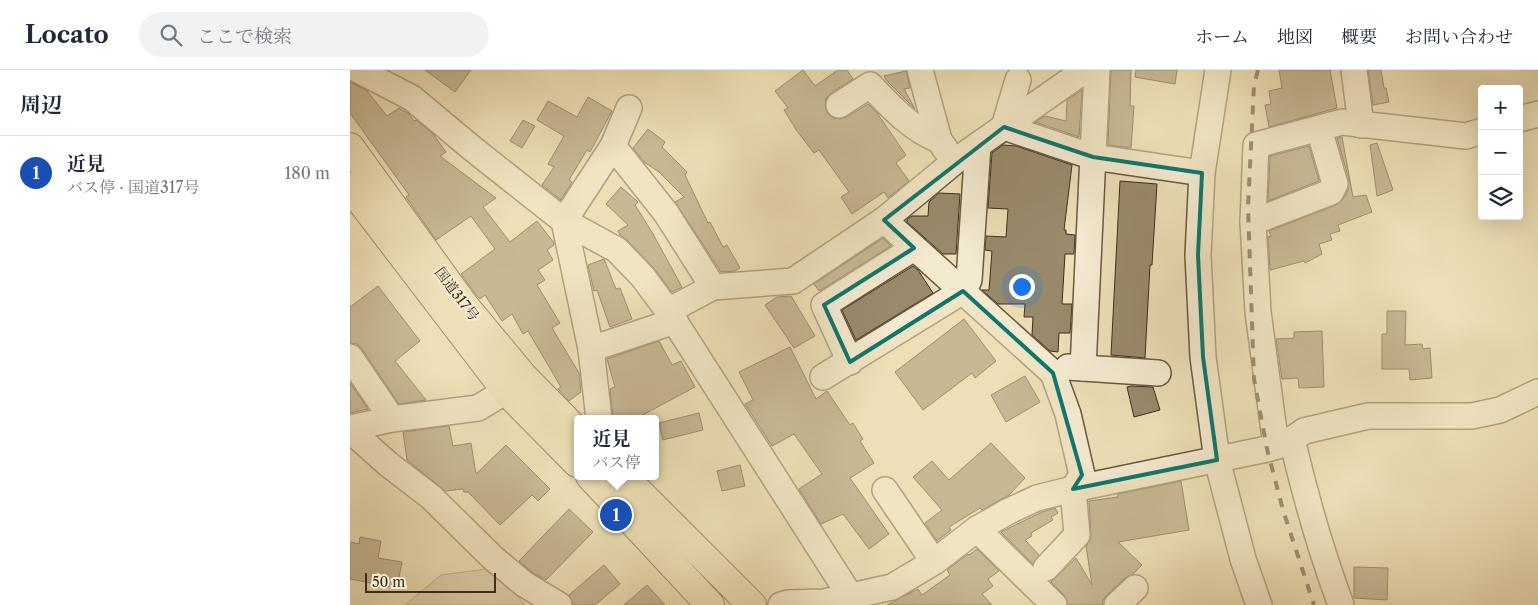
<!DOCTYPE html>
<html lang="ja">
<head>
<meta charset="utf-8">
<style>
  body { margin:0; font-family:"Libre Caslon Text","Noto Serif JP",serif; background:#f2f2f3; color:#1f2937 }
  .controls { position:absolute; right:15px; top:15px; display:grid; overflow:hidden; border-radius:5px; box-shadow:0 5px 20px #0002 }
  .controls button { width:45px; height:45px; display:grid; place-items:center; padding:0; border:0; border-bottom:1px solid #e0e1e3; background:#fff; color:#1f2937; font:25px sans-serif }
  .scale { position:absolute; left:15px; bottom:12px; width:131px; box-sizing:border-box; padding-left:5px; border:2px solid #3e2e1c; border-top:0; font-size:14px; line-height:18px; white-space:nowrap; color:#3e2e1c; -webkit-text-stroke:4px #f3ead0; paint-order:stroke }
  .you { position:absolute; left:671px; top:216px; width:18px; height:18px; margin:-12px; border:4px solid #fff; border-radius:50%; background:#1a73e8; box-shadow:0 0 0 8px #1a73e833 }
  .badge { display:grid; place-items:center; width:32px; height:32px; border-radius:50%; background:#0f766e; color:#fff; font-size:16px; font-weight:700 }
  .pin { position:absolute; translate:-50% -50%; border:2px solid #fff; box-shadow:0 1px 5px #0006 }
  .popup { position:absolute; left:224px; top:345px; width:85px; height:65px; box-sizing:border-box; display:grid; place-content:center; border-radius:5px; background:#fff; filter:drop-shadow(0 1px 4px #0005); font-size:16px; white-space:nowrap; color:#747a83 }
  .popup b { font-size:19px; color:#1f2937 }
  .popup::after { content:''; position:absolute; left:50%; top:100%; margin-left:-10px; border:10px solid transparent; border-top-color:#fff }
  .list { margin:0; padding:0; list-style:none }
  h2 { display:flex; justify-content:space-between; align-items:center; height:65px; margin:0; padding:0 20px; font-size:21px }
  h2 small { font-size:16px; font-weight:400; color:#747a83 }
  .list li { display:grid; grid-template-columns:32px 1fr auto; gap:15px; align-items:center; box-sizing:border-box; height:75px; padding:0 20px; border-top:1px solid #e0e1e3 }
  .list b { display:block; font-size:19px; white-space:nowrap }
  .list p { margin:0; font-size:16px; white-space:nowrap; color:#747a83 }
  .list em { font-size:16px; font-style:normal; color:#747a83 }
  .icon { flex:none; width:28px; height:28px; fill:none; stroke:currentColor; stroke-width:2; stroke-linecap:round; stroke-linejoin:round }
  .map { position:relative; flex:none; width:1188px; height:535px; overflow:hidden }
  header { display:flex; align-items:center; gap:30px; box-sizing:border-box; height:70px; padding:0 25px; background:#fff; border-bottom:1px solid #e0e1e3 }
  header strong { font-size:24px }
  nav { display:flex; gap:28px; margin-inline-start:auto; font-size:18px }
  .search { width:350px; height:45px; background:#f2f2f3; display:flex; align-items:center; gap:12px; box-sizing:border-box; padding:0 18px; border-radius:28px; color:#747a83; font-size:19px }
  main { display:flex }
  aside { flex:1; background:#fff }
  .map>svg:first-child { display:block }
  .green { fill:#cfc19c; stroke:#86785c }
  .building { fill:#998a6c; stroke:#3e2e1c }
  .lines { fill:none; stroke-linecap:round; stroke-linejoin:round }
  .minor-casing { stroke:#6a5a42; stroke-width:28 }
  .highway-casing { stroke:#3e2e1c; stroke-width:30 }
  .minor { stroke:#f3ead0; stroke-width:25 }
  .highway { stroke:#eddfb6; stroke-width:28 }
  .rail { stroke:#3e2e1c; stroke-width:4; stroke-dasharray:9 9; stroke-linecap:butt }
  .marked { fill:none; stroke:#0f766e; stroke-width:4; stroke-linejoin:round }
  .labels { text-anchor:middle; dominant-baseline:central; stroke-width:5; stroke-linejoin:round; paint-order:stroke }
  .street-label { font-size:14px; fill:#3e2e1c; stroke:#f3ead0 }
</style>
</head>
<body>
<header>
<strong>Locato</strong>
<div class="search"><svg class="icon" aria-label="search" viewBox="0 0 24 24"><circle cx="10" cy="10" r="6"/><path d="M15 15l6 6"/></svg>ここで検索</div>
<nav><a>ホーム</a><a>地図</a><a>概要</a><a>お問い合わせ</a></nav>
</header>
<main>
<aside>
<h2>周辺<small></small></h2>
<ul class="list">
<li><span class="badge" style="background:#1a4fb4">1</span><div><b>近見</b><p>バス停 · 国道317号</p></div><em>180 m</em></li>
</ul>
</aside>
<div class="map">
<svg width="1188" height="535" viewBox="0 0 1188 535">
  <rect width="100%" height="100%" fill="#eddfb6"/>
  <filter id="stains"><feTurbulence type="fractalNoise" baseFrequency=".004" numOctaves="4"/><feColorMatrix values="0 0 0 0 .2 0 0 0 0 .09 0 0 0 0 .02 0 0 0 .5 -.17"/></filter>
  <radialGradient id="worn" r=".72"><stop offset=".6" stop-color="#630" stop-opacity="0"/><stop offset="1" stop-color="#630" stop-opacity=".3"/></radialGradient>
  <polygon class="green" points="144,498 175,535 55,535 91,505"/>
  <g class="building">
    <polygon points="75,0 121,0 105,22"/>
    <polygon points="453,0 465,16 488,0 497,0 503,9 481,23 476,28 475,36 477,43 483,48 490,49 497,47 518,34 527,43 556,85 546,93 559,111 538,128 534,122 502,144 491,127 499,122 469,80 464,83 447,61 434,40 438,38 425,21"/>
    <polygon points="761,0 781,0 780,36 784,36 781,78 758,75"/>
    <polygon points="786,0 827,0 825,14 785,7"/>
    <polygon points="929,0 980,0 987,38 919,57 915,35 921,34 919,21 932,18"/>
    <polygon points="1018,0 1031,0 1034,18 1036,18 1039,32 1023,35"/>
    <polygon points="556,1 560,18 554,19 565,39 536,10 534,6"/>
    <polygon points="0,12 17,21 37,46 49,38 59,44 64,51 66,50 83,64 96,82 90,86 146,128 133,137 160,172 187,151 204,173 204,175 197,180 203,190 188,200 195,210 187,215 210,253 202,258 229,303 231,322 219,331 208,319 211,317 178,261 173,264 162,244 152,251 135,225 130,229 127,226 111,204 145,179 121,146 86,170 56,127 59,125 0,43"/>
    <polygon points="732,20 729,67 685,52 695,46 716,51 717,30"/>
    <polygon points="238,27 262,41 240,82 237,80 219,110 222,112 211,130 192,115 204,97 198,94 214,66 187,50 198,31 227,47"/>
    <polygon points="173,50 185,56 172,78 160,71"/>
    <polygon points="298,59 315,72 312,77 337,102 335,105 358,153 360,152 373,177 377,175 390,198 385,201 371,202 325,132 334,127 309,102 294,92 283,78"/>
    <polygon points="992,67 1003,127 1016,125 1022,142 988,155 990,161 980,164 982,170 969,174 972,184 955,193 954,191 920,200 918,167 921,166 919,161 986,135 994,128 998,120 999,110 987,68"/>
    <polygon points="1027,73 1043,120 1027,126 1020,75"/>
    <polygon points="653,75 666,76 722,95 714,160 716,160 716,164 725,165 724,184 715,184 712,234 722,234 720,263 709,263 708,282 700,281 682,265 683,247 674,247 675,234 648,234 632,220 639,220 642,181 635,180 636,166 656,167 658,139 638,138 642,83"/>
    <polygon points="959,76 969,111 918,131 920,86"/>
    <polygon points="770,111 807,114 802,195 800,195 795,288 761,285"/>
    <polygon points="271,117 288,132 285,135 303,164 332,217 322,222 303,197 277,170 270,165 268,161 278,155 256,134"/>
    <polygon points="589,123 610,124 606,184 593,184 557,152 557,149 562,146 578,146 579,132"/>
    <polygon points="533,168 541,176 469,221 464,214"/>
    <polygon points="254,189 266,219 270,218 282,249 260,257 247,220 244,221 238,195"/>
    <polygon points="563,196 568,200 583,223 506,270 492,240"/>
    <polygon points="28,216 70,271 45,291 76,330 49,334 12,279 7,274 0,273 0,237"/>
    <polygon points="441,226 465,266 444,278 415,235 427,227"/>
    <polygon points="1037,241 1056,241 1055,275 1072,274 1073,279 1080,278 1082,308 1060,310 1059,299 1032,299 1032,264 1037,264"/>
    <polygon points="614,249 646,291 625,308 622,303 573,340 545,302"/>
    <polygon points="972,261 974,317 949,318 948,308 932,309 926,269 944,268 944,262"/>
    <polygon points="309,271 322,295 331,291 345,317 285,349 263,349 260,319 265,317 257,289"/>
    <polygon points="440,277 466,329 477,321 500,355 503,353 513,369 510,371 524,393 500,408 539,464 519,479 493,444 471,454 449,419 472,404 444,364 422,376 395,334 403,330 389,302"/>
    <polygon points="675,306 690,332 656,352 641,325"/>
    <polygon points="0,313 18,339 0,343"/>
    <polygon points="781,316 803,317 810,340 784,347 777,317"/>
    <polygon points="349,343 353,360 313,370 309,353"/>
    <polygon points="99,356 103,376 121,373 126,404 156,375 200,419 188,431 182,425 150,455 118,422 114,422 113,419 95,421 57,390 53,362"/>
    <polygon points="641,373 675,408 659,425 632,440 630,438 599,457 601,460 587,471 575,453 592,440 563,407 582,391 599,410"/>
    <polygon points="390,395 395,416 372,421 367,401"/>
    <polygon points="831,411 839,460 768,472 792,495 783,504 775,508 757,525 753,530 753,535 718,535 714,525 701,512 726,488 742,515 736,476 740,470 741,464 739,431 768,427 768,424"/>
    <polygon points="705,438 708,443 701,447 703,450 681,463 682,466 675,470 689,485 683,494 651,462 692,442"/>
    <polygon points="219,439 243,462 196,510 182,502 169,491"/>
    <polygon points="10,467 31,471 28,488 52,492 47,518 0,509 0,472 9,474"/>
    <polygon points="627,479 649,501 638,509 643,516 632,524 642,535 537,535 568,519 572,525 600,505 597,500 618,484 619,485"/>
    <polygon points="254,495 270,514 245,535 223,535 219,525"/>
    <polygon points="1004,497 1038,498 1037,530 1004,528"/>
    <polygon points="297,515 315,535 274,535"/>
  </g>
  <g class="lines">
    <defs>
      <g id="minor">
        <polyline points="8,0 62,28 123,79 214,151 267,180 293,207 318,241 506,535"/>
        <polyline points="570,0 589,70 596,80"/>
        <polyline points="868,0 852,103 848,185 853,287 867,390 893,489 909,535"/>
        <polyline points="1004,0 1011,55"/>
        <polyline points="668,10 654,57 743,87 852,103"/>
        <path d="M489,35L520,15C541,37 561,59 589,70"/>
        <polyline points="1169,49 1188,44"/>
        <polyline points="263,76 279,38"/>
        <polyline points="534,150 703,303 718,344 732,405 723,419 727,465 696,498"/>
        <polyline points="903,152 981,122 985,114 969,59"/>
        <polyline points="318,241 363,217 443,211 534,150 604,92 735,0"/>
        <polyline points="241,279 325,251"/>
        <polyline points="0,287 42,349"/>
        <polyline points="500,292 474,235 564,178"/>
        <polyline points="718,297 808,303"/>
        <polyline points="733,298 747,0"/>
        <polyline points="473,307 613,221 619,210 628,75"/>
        <polyline points="249,349 241,279 214,151 263,76 316,143 363,217"/>
        <polyline points="0,358 42,349 128,338 156,321 171,308"/>
        <polyline points="0,360 38,394 81,427 143,488 174,514 209,535"/>
        <path d="M942,369C955,425 971,481 991,535"/>
        <polyline points="926,376 908,242 903,152 906,75 992,52 1116,66 1132,61"/>
        <polyline points="535,420 584,492"/>
        <polyline points="627,459 704,535"/>
        <polyline points="431,535 438,533 474,532 542,517 584,492 627,459 659,441 687,428 723,419 917,379 937,373 954,361 1018,346 1122,346 1150,340 1188,322"/>
        <polyline points="767,535 785,518"/>
      </g>
      <g id="highway">
        <polyline points="0,77 114,235 173,306 227,361"/>
        <polyline points="0,117 156,321 227,393"/>
        <polyline points="240,406 360,535"/>
        <polyline points="273,406 402,535"/>
      </g>
    </defs>
    <use href="#minor" class="minor-casing"/>
    <use href="#highway" class="highway-casing"/>
    <use href="#minor" class="minor"/>
    <use href="#highway" class="highway"/>
    <polyline class="rail" points="908,0 904,15 898,137 904,309 917,379 933,440 964,535"/>
  </g>
  <path d="M0 0H1188V535H0ZM654,57L743,87L852,103L848,185L853,287L867,390L723,419L732,405L703,303L613,221L500,292L474,235L564,178L534,150Z" fill="#eddfb6" fill-opacity=".55" fill-rule="evenodd"/>
  <path class="marked" d="M654,57L743,87L852,103L848,185L853,287L867,390L723,419L732,405L703,303L613,221L500,292L474,235L564,178L534,150Z"/>
  <g class="labels">
    <g class="street-label">
      <text transform="translate(107 224) rotate(53)">国道317号</text>
    </g>
  </g>
  <rect width="100%" height="100%" filter="url(#stains)"/>
  <rect width="100%" height="100%" fill="url(#worn)"/>
</svg>
<div class="controls">
<button>+</button>
<button>−</button>
<button><svg class="icon" aria-label="layers" viewBox="0 0 24 24"><path d="M12 4l9 5-9 5-9-5zM3 14l9 5 9-5"/></svg></button>
</div>
<div class="scale">50 m</div>
<div class="you"></div>
<div class="pin badge" style="left:266px;top:445px;background:#1a4fb4">1</div>
<div class="popup"><b>近見</b>バス停</div>
</div>
</main>
</body>
</html>
